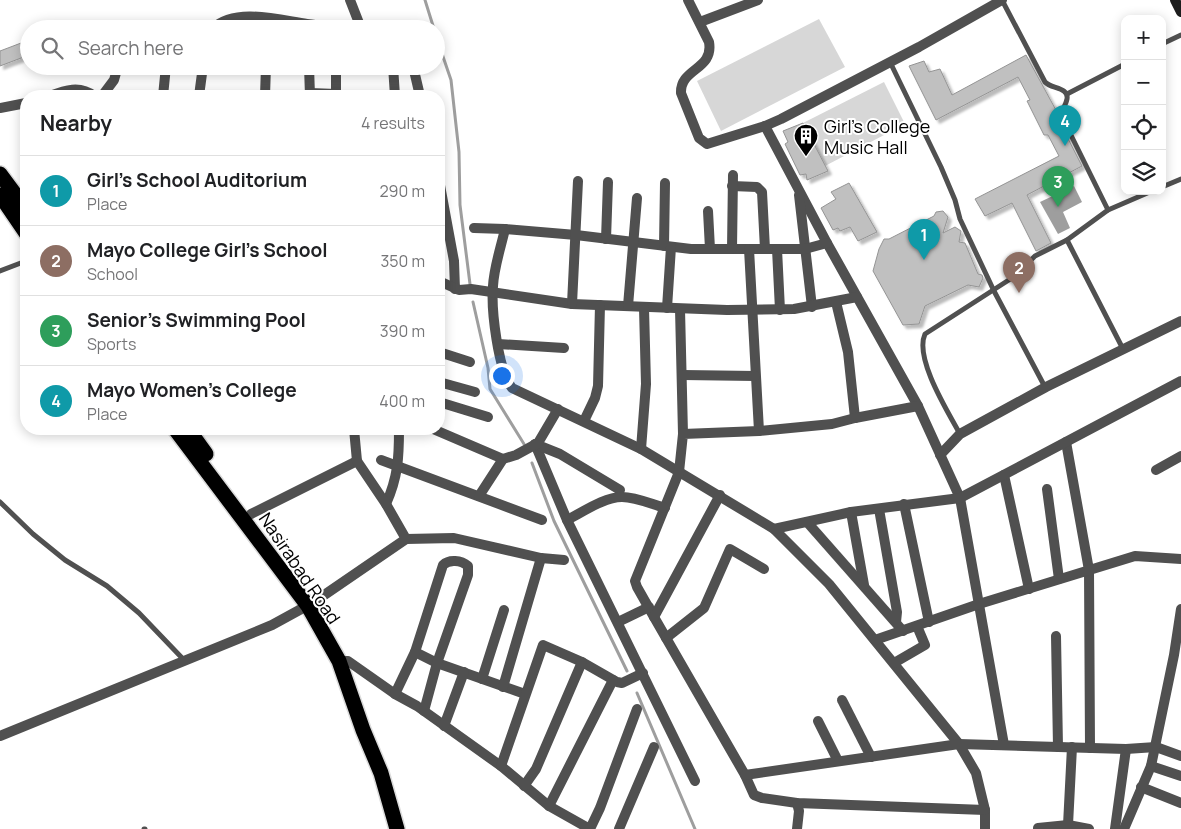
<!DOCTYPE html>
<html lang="en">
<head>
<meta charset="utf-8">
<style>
  body { margin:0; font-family:Manrope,sans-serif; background:#f6f6f6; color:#202124 }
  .controls { position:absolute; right:15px; top:15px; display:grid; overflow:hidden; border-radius:10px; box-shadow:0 2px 12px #0003 }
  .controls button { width:45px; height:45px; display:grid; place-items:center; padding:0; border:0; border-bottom:1px solid #e0e0e0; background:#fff; color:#202124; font:25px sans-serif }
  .you { position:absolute; left:501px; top:375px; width:18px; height:18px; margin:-12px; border:4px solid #fff; border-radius:50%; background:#1a73e8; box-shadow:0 0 0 8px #1a73e833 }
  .badge { display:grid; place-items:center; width:32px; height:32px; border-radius:50%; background:#000; color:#fff; font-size:16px; font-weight:700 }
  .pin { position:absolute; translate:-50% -41px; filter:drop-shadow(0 1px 2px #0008) }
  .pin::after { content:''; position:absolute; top:26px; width:18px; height:15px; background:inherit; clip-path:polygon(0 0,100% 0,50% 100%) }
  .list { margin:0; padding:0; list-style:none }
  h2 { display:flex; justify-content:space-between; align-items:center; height:65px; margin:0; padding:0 20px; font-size:21px }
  h2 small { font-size:16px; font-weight:400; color:#757577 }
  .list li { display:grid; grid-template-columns:32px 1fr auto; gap:15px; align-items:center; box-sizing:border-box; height:70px; padding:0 20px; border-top:1px solid #e0e0e0 }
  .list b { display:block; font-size:19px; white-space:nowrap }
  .list p { margin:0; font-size:16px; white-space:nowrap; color:#757577 }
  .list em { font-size:16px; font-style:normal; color:#757577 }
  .icon { flex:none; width:28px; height:28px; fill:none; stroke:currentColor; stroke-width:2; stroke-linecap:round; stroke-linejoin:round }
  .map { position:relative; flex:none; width:1181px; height:829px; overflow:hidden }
  .search { position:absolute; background:#fff; box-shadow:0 2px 12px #0003; left:20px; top:20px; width:425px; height:55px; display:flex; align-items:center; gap:12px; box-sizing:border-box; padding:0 18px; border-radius:28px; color:#757577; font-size:19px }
  .panel { position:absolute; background:#fff; box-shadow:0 2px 12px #0003; left:20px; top:90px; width:425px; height:345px; border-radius:20px }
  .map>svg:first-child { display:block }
  .green { fill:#d7d7d7 }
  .water { fill:#9e9e9e }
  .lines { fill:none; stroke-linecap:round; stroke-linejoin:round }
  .stream { stroke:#9e9e9e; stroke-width:3 }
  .building { fill:#c0c0c0; stroke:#949494; filter:url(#shadow) }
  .highway-casing { stroke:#dbdbdb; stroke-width:18 }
  .lane { stroke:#505050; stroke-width:5 }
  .street { stroke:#505050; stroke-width:10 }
  .secondary { stroke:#1d1d1d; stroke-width:10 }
  .highway { stroke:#000; stroke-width:15 }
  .labels { text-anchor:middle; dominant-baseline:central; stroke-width:4; stroke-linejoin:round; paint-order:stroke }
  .poi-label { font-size:18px; fill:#000; stroke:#fff; text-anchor:start }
  .street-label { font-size:18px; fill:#000; stroke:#fff }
</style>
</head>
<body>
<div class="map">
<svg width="1181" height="829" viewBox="0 0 1181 829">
  <defs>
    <filter id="shadow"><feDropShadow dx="3.5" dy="3.5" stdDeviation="1" flood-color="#0004"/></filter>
  </defs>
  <rect width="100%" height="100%" fill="#fff"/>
  <g class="green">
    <polygon points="819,19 845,67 721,131 697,81"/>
    <polygon points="884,82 905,124 825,166 803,123"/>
  </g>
  <polygon class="water" points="1074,186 1082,202 1063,212 1070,228 1058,234 1040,202"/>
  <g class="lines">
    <g class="stream">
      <polyline points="425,0 434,29"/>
      <polyline points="436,36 451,80 459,152 460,205 470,284"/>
      <polyline points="473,302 488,368 490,389 524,444"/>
      <polyline points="532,463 554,521 627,671"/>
      <polyline points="637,693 695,829"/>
    </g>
  </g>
  <g class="building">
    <polygon points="29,40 29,55 0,66 0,51"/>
    <polygon points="1026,55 1057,112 1057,117 1082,166 1027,195 1051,243 1036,251 1012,203 985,216 975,199 1059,156 1048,135 1044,135 1027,101 1030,100 1018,77 936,120 909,66 924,61 929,72 940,69 952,95"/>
    <polygon points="803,123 828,171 807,180 806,174 800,175 785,144 788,142 783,131"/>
    <polygon points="849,183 877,232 858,241 850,227 840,231 838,228 833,230 821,208 836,199 831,192"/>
    <polygon points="943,211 948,217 943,233 955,227 961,231 959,242 965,243 978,274 982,275 983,278 979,287 968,285 925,306 919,324 903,325 873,271 879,249 884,239 889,239 934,216 936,212"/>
  </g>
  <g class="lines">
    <defs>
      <g id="highway">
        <polyline points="0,174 26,209"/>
        <polyline points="0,195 26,233"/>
        <polyline points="175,429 308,606 339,661 363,730 381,773 397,829"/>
        <polyline points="188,429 206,454"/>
      </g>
    </defs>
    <use href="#highway" class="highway-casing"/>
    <g class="lane">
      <path d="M1002,0L1045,82C1051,89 1069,87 1067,99C1066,105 1062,109 1061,115L1108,210"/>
      <polyline points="1162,44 1181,35"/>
      <polyline points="890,62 941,167 955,200 960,219 994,291 1045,387"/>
      <polyline points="1067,94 1125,64"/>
      <polyline points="1162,187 1181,179"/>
      <polyline points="1067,240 1123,349"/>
      <polyline points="0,271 26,261"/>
      <path d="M960,434C948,412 914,358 925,334L1015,276L1035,256L1067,240L1108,210L1152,191"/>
      <polyline points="0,502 33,534 65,560 107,586 139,613 184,660"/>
      <polyline points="144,829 145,829"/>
    </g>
    <g class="street">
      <polyline points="350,0 359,23 364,29"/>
      <path d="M688,0L709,42C714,70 680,68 681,93L699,138L707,144L765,126L781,119L919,47L1002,0"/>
      <polyline points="700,22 758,0"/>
      <path d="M212,29C236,7 279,20 307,24C322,26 338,27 354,29"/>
      <polyline points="309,66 310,96"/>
      <polyline points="328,66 393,70"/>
      <polyline points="393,66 395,96"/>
      <polyline points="413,66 420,96"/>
      <polyline points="336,67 336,96"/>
      <polyline points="310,93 336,94"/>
      <path d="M50,96C65,90 80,85 94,96"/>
      <polyline points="102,96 114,80 118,66"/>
      <polyline points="163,96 166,66"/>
      <polyline points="199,96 203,66"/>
      <polyline points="265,96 266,66"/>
      <polyline points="0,108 26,103"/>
      <polyline points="765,126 827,243 918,406 960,498 1004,745"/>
      <polyline points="439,180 454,261 455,289"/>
      <polyline points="732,186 757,187 762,192 765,249"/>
      <polyline points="799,195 812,307"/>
      <polyline points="708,211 710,249"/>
      <polyline points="474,228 505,229 576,235 691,249 805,249 827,243"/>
      <path d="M505,229C501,247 494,267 493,286C491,310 498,370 512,388L641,449L774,529L829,584L959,744L976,773L985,810V829"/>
      <polyline points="606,239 608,182"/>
      <polyline points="664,246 665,183"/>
      <polyline points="732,249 733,175"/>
      <polyline points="749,249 759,431"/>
      <polyline points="777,249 780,310"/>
      <polyline points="439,281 459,290 471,289 572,304 727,310 794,309 857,297"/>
      <polyline points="836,302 848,352 855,418"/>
      <polyline points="572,304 578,181"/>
      <polyline points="628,306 637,198"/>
      <polyline points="667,308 671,247"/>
      <polyline points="680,309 683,434"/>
      <polyline points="498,344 564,348"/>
      <polyline points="439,352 470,362"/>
      <polyline points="683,375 755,376"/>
      <polyline points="439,382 475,392"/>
      <polyline points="439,402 488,417"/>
      <polyline points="918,406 855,418 832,424 759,431 683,434 679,472 635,581 637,587 654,617 745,775 754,795 762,798 797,803 985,810"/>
      <polyline points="584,421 595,398 598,386 600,305"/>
      <polyline points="433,429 503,459"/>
      <polyline points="1066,442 1089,570 1090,748"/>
      <polyline points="535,444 567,520 695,781"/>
      <polyline points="535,444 560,454 620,490"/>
      <polyline points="641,449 646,384 644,308"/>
      <polyline points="940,455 960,434 1046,387 1181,321"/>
      <polyline points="381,460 542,520"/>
      <polyline points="1156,470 1181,456"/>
      <polyline points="1004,475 1029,589"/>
      <polyline points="1047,489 1059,579"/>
      <polyline points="479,496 503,459 516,455 538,443 558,409"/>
      <path d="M386,504C398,477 399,458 399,429"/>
      <polyline points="904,504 929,622"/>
      <polyline points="879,509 897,612 896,622"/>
      <polyline points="851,512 864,585"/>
      <polyline points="251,514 357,461"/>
      <path d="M567,520C583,512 604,497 622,497C636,497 651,504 665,508"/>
      <polyline points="807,522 903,631"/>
      <polyline points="774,529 851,512 960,498 1181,381"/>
      <polyline points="406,539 454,538 541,558 564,560"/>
      <polyline points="654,617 720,495"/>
      <polyline points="618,622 649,607"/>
      <polyline points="1056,636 1058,747"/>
      <polyline points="666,638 704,608 730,549 764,569"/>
      <polyline points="875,640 979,604 1135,556 1181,559"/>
      <polyline points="415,652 437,663 525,694"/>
      <polyline points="339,661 348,661 395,694 417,706 501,766 549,806 590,829"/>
      <polyline points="894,663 925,645 917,626"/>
      <polyline points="482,679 504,610"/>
      <polyline points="503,687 541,558"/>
      <path d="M395,694L415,652L443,565C449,559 461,560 468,566V575L437,663L424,711"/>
      <polyline points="842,700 871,757"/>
      <polyline points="818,721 838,761"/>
      <polyline points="444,726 464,672"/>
      <polyline points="0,736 272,625 314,602 406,539 386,504 357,461 354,429"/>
      <polyline points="501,766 543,645 582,662 617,682 622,683 643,673"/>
      <polyline points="1151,766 1181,776"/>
      <polyline points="745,775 959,744 1126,749 1156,747 1181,756"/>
      <polyline points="524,786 536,769 582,662"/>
      <polyline points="1141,787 1181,803"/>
      <polyline points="797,803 799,811 797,829"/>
      <polyline points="549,806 613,680"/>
      <polyline points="1068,825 1072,747"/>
      <polyline points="1038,828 1068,825 1089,829"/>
      <polyline points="590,829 600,808 637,709"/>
      <polyline points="619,829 654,747"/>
      <polyline points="1115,829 1126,749"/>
      <polyline points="1124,829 1151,766 1174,655 1181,609"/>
    </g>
    <polyline class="secondary" points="1175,0 1181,12"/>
    <use href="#highway" class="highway"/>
  </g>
  <defs>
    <symbol id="building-pin" viewBox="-11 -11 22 30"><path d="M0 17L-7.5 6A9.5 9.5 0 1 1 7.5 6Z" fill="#000" stroke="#fff"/><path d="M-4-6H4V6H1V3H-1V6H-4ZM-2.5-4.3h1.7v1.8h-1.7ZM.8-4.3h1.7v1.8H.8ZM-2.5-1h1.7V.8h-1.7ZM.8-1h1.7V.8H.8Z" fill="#fff"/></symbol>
  </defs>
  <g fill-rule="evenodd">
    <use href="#building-pin" x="792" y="122" width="28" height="38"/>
  </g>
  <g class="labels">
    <g class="poi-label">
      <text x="824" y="126">Girl's College<tspan x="824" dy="21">Music Hall</tspan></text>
    </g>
    <g class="street-label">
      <text transform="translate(300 568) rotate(56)">Nasirabad Road</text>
    </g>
  </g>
</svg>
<div class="controls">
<button>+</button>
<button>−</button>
<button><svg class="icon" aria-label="locate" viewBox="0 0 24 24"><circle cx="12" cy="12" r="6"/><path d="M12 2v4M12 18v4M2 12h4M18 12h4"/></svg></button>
<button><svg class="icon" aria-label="layers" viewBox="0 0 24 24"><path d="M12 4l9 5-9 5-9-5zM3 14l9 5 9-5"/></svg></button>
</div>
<div class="you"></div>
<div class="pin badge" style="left:924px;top:260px;background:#0f9aa8">1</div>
<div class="pin badge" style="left:1019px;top:293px;background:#8d6e63">2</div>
<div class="pin badge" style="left:1058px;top:207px;background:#2e9e5b">3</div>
<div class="pin badge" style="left:1065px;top:146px;background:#0f9aa8">4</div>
<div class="search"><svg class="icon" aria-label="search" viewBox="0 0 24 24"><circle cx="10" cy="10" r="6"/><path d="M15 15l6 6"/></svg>Search here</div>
<section class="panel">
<h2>Nearby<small>4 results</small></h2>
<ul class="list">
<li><span class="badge" style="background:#0f9aa8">1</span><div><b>Girl's School Auditorium</b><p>Place</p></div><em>290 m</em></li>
<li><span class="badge" style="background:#8d6e63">2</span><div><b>Mayo College Girl's School</b><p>School</p></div><em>350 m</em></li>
<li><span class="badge" style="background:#2e9e5b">3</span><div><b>Senior's Swimming Pool</b><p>Sports</p></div><em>390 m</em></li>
<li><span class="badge" style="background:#0f9aa8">4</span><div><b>Mayo Women's College</b><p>Place</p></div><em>400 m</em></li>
</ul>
</section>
</div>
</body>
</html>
